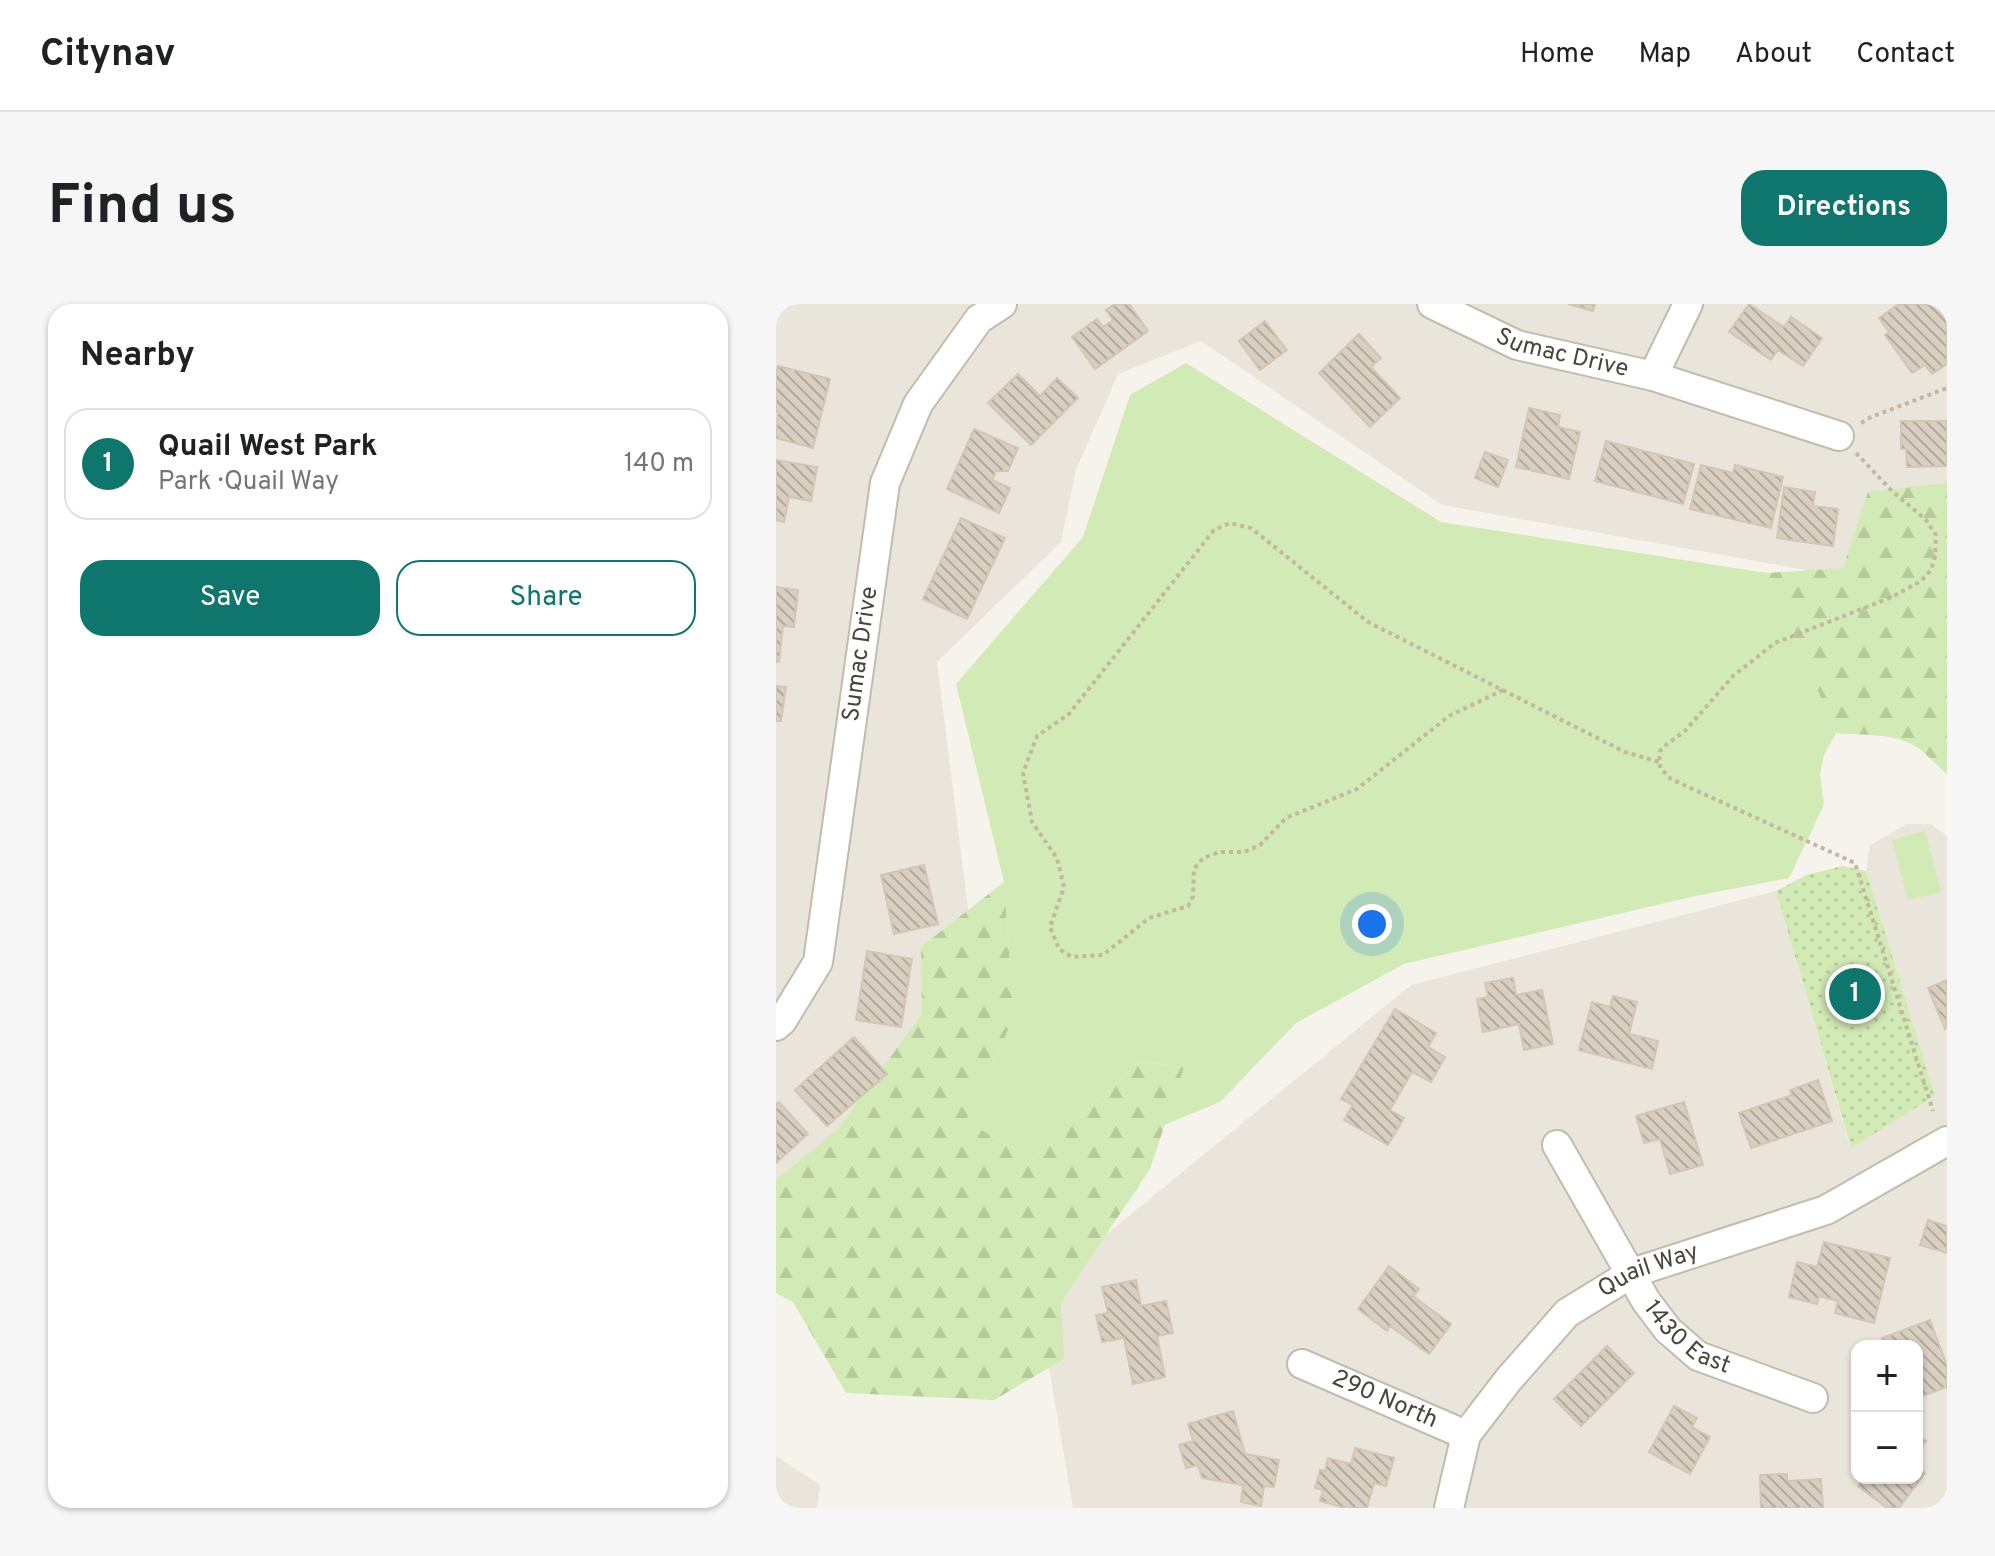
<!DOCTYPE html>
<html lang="en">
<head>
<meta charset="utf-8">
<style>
  body { margin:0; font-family:Overpass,sans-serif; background:#f6f6f6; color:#202124 }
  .controls { position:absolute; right:24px; bottom:24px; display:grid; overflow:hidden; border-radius:16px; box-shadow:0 2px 6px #0004 }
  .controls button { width:72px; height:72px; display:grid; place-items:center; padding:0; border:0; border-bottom:2px solid #e0e0e0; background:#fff; color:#202124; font:40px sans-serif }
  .you { position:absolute; left:596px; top:620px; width:28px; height:28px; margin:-20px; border:6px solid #fff; border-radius:50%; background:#1a73e8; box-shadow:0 0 0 12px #1a73e833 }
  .badge { display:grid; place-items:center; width:52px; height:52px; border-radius:50%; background:#0f766e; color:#fff; font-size:26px; font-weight:700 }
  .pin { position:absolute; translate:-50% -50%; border:4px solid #fff; box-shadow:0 2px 8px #0006 }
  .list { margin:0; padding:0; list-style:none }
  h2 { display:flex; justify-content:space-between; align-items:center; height:104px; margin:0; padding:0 32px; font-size:34px }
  h2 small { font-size:26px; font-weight:400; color:#757577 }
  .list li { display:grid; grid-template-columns:52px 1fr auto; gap:24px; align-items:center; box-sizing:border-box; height:112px; margin:0 16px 16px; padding:0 16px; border:2px solid #e0e0e0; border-radius:24px }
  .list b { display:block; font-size:30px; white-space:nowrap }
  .list p { margin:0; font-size:26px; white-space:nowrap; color:#757577 }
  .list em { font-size:26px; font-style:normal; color:#757577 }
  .actions { display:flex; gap:16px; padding:24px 32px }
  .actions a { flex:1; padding:18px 0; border:2px solid #0f766e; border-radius:24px; text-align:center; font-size:28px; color:#0f766e }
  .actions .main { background:#0f766e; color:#fff }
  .map { position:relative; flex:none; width:1171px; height:1204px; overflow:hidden; border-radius:24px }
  header { display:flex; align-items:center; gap:48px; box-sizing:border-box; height:112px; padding:0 40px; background:#fff; border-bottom:2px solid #e0e0e0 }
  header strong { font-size:38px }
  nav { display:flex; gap:44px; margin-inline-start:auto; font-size:28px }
  .intro { display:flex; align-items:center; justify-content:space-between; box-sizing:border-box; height:192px; padding:0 48px }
  h1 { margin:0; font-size:56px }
  .button { padding:20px 36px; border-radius:24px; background:#0f766e; color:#fff; font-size:28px; font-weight:700 }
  main { display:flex; gap:48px; padding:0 48px }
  aside { flex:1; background:#fff; border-radius:24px; box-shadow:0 2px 6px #0004 }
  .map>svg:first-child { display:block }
  .residential { fill:#eae5da; fill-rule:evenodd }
  .grass { fill:#d2eab5 }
  .forest { fill:url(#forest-firs) }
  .park { fill:url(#park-dots) }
  .building { fill:url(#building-back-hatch); stroke:#d3c7b4; stroke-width:2 }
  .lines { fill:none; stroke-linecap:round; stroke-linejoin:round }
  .minor-casing { stroke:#c2bbae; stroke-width:32 }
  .path { stroke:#c4b79f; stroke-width:4; stroke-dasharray:4 4; stroke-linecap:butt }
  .minor { stroke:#fff; stroke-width:28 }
  .labels { text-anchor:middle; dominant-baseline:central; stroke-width:8; stroke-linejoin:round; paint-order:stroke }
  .street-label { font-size:24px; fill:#4b4439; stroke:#fff }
</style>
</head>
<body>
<header>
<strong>Citynav</strong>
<nav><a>Home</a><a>Map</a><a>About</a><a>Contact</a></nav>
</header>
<div class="intro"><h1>Find us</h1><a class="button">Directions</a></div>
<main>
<aside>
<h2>Nearby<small></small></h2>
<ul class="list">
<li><span class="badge">1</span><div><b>Quail West Park</b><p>Park · Quail Way</p></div><em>140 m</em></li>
</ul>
<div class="actions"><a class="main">Save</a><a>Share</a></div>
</aside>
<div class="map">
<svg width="1171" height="1204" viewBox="0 0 1171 1204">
  <defs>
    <pattern id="forest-firs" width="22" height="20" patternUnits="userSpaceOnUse" patternTransform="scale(2)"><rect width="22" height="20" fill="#d2eab5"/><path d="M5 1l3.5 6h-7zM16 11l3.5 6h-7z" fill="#b6ca9c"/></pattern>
    <pattern id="park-dots" width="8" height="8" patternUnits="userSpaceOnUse" patternTransform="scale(2)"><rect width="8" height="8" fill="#d2eab5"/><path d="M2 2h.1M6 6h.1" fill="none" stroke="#b6ca9c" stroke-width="1.8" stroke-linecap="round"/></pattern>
    <pattern id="building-back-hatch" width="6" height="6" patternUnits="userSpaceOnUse" patternTransform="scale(2)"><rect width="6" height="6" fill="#d8cfc1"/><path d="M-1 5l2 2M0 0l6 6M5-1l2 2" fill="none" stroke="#b1aa9e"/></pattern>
  </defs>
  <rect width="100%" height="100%" fill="#f6f3ec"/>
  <g class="residential">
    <polygon points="0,0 1171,0 1171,273 1154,288 666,201 425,37 342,70 300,166 285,238 161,358 206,715 0,919"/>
    <path d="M1131,520H1155L1171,532V1204H297L260,988L635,681L1000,587L1074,843L1159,792L1090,567L1094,541ZM1081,1042H1141V1174H1081Z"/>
    <polygon points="0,1152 44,1181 41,1204 0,1204"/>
  </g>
  <g class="grass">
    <polygon points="410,59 665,218 991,269 1060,429 1048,451 1044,470 1048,501 1013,574 924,591 628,660 520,719 444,798 388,821 407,763 364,757 257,856 190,817 238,713 228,578 180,380 307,233 354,91"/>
    <polygon points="1149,527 1165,588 1132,596 1116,536"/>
  </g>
  <g class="forest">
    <path d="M1171,179V470C1161,462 1152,451 1142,444C1119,428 1087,432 1060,429L991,269L1067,264L1092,188Z"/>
    <polygon points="228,578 238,713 190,817 257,856 364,757 408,763 374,865 285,998 288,1055 218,1096 70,1089 17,998 0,989 0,876 62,825 146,710 145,643"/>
  </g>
  <polygon class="park" points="1067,562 1090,567 1159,792 1075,844 1000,587 1030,571"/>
  <g class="building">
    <polygon points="339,0 353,0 372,27 319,65 296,33 321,15 327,23 337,16 330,6"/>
    <polygon points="792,0 819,0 817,7"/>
    <polygon points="973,0 1008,23 1015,13 1046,34 1027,62 1002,46 995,56 953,28"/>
    <polygon points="1123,0 1167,0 1171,6 1171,60 1156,70 1149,61 1136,69 1109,31 1113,28 1103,14"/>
    <polygon points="489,17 511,46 484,66 463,37"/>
    <polygon points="583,30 605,54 595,63 624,94 594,123 543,69"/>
    <polygon points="2,62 54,75 37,144 0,134 2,108 0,108 0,69"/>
    <polygon points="242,70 264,92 281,74 302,94 255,141 212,99"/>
    <polygon points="753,104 784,111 782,123 804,128 793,175 740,163"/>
    <polygon points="1125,117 1171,117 1171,162 1131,163 1130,145 1125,145"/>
    <polygon points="198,125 242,144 232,167 220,167 216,176 234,184 223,209 171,185"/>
    <polygon points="830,137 918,160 907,200 819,177"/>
    <polygon points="709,148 732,156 722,183 699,174"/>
    <polygon points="0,156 41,163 35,197 13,193 8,218 0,216"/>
    <polygon points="925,161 957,169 959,161 1007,173 995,224 914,205"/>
    <polygon points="1008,183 1039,188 1037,202 1062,205 1057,242 1001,234"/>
    <polygon points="185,214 229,234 191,315 147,295"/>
    <polygon points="0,283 22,286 18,323 7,322 3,358 0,358"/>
    <polygon points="0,382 10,383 5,417 0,417"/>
    <polygon points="148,561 162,620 118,630 105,571"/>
    <polygon points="91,647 136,655 125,723 80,716"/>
    <polygon points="737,674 740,691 766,686 777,740 748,746 743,720 707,728 701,695 712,693 709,679"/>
    <polygon points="1171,676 1171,724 1169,725 1152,684"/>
    <polygon points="837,692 861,698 853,730 882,737 876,765 803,746 816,698 834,703"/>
    <polygon points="619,705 660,729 652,743 669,753 655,778 636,768 614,806 628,814 612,841 568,816 577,801 565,795"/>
    <polygon points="78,733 111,770 51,822 19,786"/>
    <polygon points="1042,776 1056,817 975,844 963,809 1016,791 1014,786"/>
    <polygon points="3,798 32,830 0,859 0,800"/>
    <polygon points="908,798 927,861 894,870 884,835 868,839 860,812"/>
    <polygon points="1152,916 1171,922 1171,949 1144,941"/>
    <polygon points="1048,938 1114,954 1098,1019 1059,1009 1062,997 1043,992 1041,1000 1013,993 1021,958 1041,963"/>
    <polygon points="613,962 643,985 637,992 675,1020 653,1050 614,1022 611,1027 582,1005"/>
    <polygon points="360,976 365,1002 390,997 397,1029 381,1032 389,1073 357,1080 348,1034 326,1038 320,1011 332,1009 326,983"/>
    <polygon points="1154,1016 1171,1062 1171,1083 1141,1094 1141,1042 1109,1042 1106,1034"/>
    <polygon points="831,1042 858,1069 805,1122 778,1095"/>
    <polygon points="898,1102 921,1114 916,1123 934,1133 914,1170 873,1148"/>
    <polygon points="457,1107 469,1150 503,1156 498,1183 488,1182 485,1202 465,1198 467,1181 426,1174 422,1161 410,1164 403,1141 417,1137 412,1120"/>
    <polygon points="1141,1131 1150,1137 1141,1149"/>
    <polygon points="579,1144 618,1154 610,1182 598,1179 591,1204 569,1204 544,1197 547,1186 539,1184 544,1166 549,1167 552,1154 575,1160"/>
    <polygon points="1141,1163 1149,1169 1123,1204 1111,1204 1082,1182 1088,1174 1141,1174"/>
    <polygon points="1011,1170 1011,1177 1045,1175 1047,1204 985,1204 984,1171"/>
  </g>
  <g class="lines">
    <defs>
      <g id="minor">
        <path id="s1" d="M656,0L741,41L877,72L1063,132"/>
        <polyline points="877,72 912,0"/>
        <path id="s2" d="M0,722L6,717L42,658L109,179L142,100L203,15L226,0"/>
        <path id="s3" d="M781,841L870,997L892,1026L922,1052L1037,1094"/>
        <path id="s4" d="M526,1060L690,1131"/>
        <path id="s5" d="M673,1204L690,1131L733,1075L791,1009L856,969L1050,906L1171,837"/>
      </g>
    </defs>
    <use href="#minor" class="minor-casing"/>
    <g class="path">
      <polyline points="1085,119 1095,113 1171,84"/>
      <polyline points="1080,149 1116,187 1150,216 1160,231 1159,252 1155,266 1145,277 1116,293 999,339 957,372 909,427 891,440 884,447 883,458 885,465 895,475 1079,559 1157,807"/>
      <polyline points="727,386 673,412 581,485 510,514 484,541 468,548 443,548 427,554 418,565 417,592 412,602 373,614 327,651 296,653 283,645 274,623 288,583 281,554 256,518 247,469 261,432 293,410 438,226 454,219 475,224 592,318 849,448 883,458"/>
    </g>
    <use href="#minor" class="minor"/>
  </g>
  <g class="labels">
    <g class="street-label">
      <text stroke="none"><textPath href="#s1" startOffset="140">Sumac Drive</textPath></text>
      <text stroke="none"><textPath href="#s2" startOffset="388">Sumac Drive</textPath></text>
      <text stroke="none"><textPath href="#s5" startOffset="326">Quail Way</textPath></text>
      <text stroke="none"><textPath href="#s3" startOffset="236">1430 East</textPath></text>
      <text stroke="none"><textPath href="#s4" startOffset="90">290 North</textPath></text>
    </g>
  </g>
</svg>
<div class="controls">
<button>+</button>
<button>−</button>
</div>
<div class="you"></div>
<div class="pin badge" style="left:1079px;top:690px">1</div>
</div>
</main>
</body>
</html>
